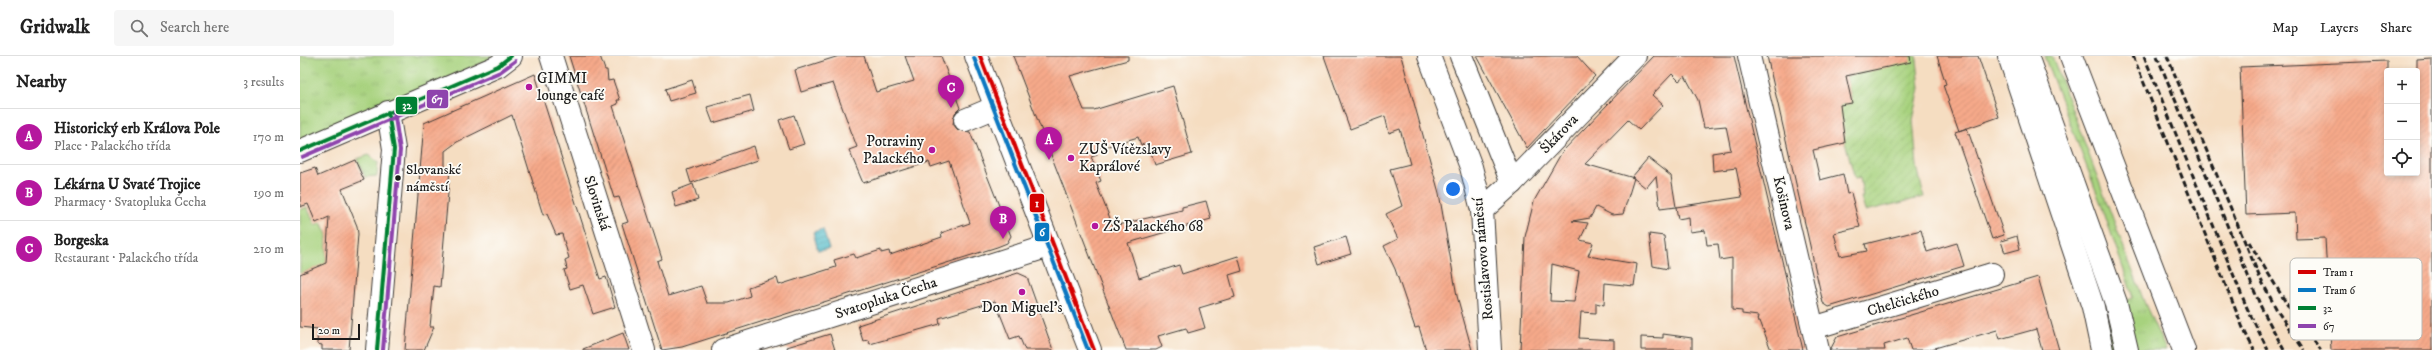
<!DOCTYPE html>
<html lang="en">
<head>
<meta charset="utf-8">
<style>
  body { margin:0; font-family:"IM FELL DW Pica",serif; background:#f6f6f6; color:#222 }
  .controls { position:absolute; right:12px; top:12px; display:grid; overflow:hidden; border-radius:4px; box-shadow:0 2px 6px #0003 }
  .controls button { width:36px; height:36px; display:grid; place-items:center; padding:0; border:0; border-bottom:1px solid #e0e0e0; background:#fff; color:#222; font:20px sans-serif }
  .scale { position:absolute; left:12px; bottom:10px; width:48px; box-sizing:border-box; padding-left:4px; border:2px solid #1c1c1c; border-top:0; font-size:11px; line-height:14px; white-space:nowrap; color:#1c1c1c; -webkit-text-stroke:3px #fdfcf7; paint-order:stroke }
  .you { position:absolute; left:1153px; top:133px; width:14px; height:14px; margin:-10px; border:3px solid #fff; border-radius:50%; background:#1a73e8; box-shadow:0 0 0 6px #1a73e833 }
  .badge { display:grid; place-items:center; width:26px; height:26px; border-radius:50%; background:#b5179e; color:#fff; font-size:13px; font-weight:700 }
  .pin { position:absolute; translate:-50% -33px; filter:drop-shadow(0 1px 2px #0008) }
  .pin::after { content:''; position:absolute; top:21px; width:14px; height:12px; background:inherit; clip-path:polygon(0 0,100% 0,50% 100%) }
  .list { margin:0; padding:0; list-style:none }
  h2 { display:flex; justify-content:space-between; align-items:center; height:52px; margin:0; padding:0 16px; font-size:17px }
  h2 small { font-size:13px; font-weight:400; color:#767676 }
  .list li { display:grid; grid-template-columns:26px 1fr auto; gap:12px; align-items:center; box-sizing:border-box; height:56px; padding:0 16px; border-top:1px solid #e0e0e0 }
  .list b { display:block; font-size:15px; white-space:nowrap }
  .list p { margin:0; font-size:13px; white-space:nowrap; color:#767676 }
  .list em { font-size:13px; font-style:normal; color:#767676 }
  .icon { flex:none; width:22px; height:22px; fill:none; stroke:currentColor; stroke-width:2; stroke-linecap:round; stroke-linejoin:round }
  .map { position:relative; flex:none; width:2132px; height:294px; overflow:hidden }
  header { display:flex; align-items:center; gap:24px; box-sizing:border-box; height:56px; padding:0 20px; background:#fff; border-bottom:1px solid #e0e0e0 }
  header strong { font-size:19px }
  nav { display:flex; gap:22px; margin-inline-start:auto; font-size:14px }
  .search { width:280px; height:36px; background:#f6f6f6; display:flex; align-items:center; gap:10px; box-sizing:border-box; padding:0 14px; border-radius:4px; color:#767676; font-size:15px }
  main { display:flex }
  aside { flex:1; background:#fff }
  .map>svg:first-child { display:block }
  .grass { fill:url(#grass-tufts); stroke:#62774d }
  .garden { fill:url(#garden-furrows); stroke:#62774d }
  .pitch { fill:#a7d27e; stroke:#62774d }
  .water { fill:url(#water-rules); stroke:#346a72 }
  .building { fill:url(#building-hatch); fill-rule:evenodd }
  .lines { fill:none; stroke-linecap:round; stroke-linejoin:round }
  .minor-casing { stroke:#3d3935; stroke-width:24 }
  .highway-casing { stroke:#3d3935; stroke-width:24 }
  .minor { stroke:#fff; stroke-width:22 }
  .highway { stroke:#fff; stroke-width:22 }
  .rail { stroke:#1c1c1c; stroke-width:3; stroke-dasharray:6 3; stroke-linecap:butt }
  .bus-1-casing { stroke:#fdfcf7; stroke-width:7 }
  .bus-2-casing { stroke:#fdfcf7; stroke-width:7 }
  .bus-1 { stroke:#008033; stroke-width:4 }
  .bus-2 { stroke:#8e44ad; stroke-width:4 }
  .tram-1-casing { stroke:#fdfcf7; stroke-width:7 }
  .tram-2-casing { stroke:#fdfcf7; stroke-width:7 }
  .tram-1 { stroke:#d40000; stroke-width:4 }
  .tram-2 { stroke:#0777c1; stroke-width:4 }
  .poi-dot { fill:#b5179e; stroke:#fdfcf7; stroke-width:1.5 }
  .bus-dot { fill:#1c1c1c; stroke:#fdfcf7; stroke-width:1.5 }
  .labels { text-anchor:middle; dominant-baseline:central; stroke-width:3.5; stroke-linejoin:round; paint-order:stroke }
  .bus-label { font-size:14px; fill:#1c1c1c; stroke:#fdfcf7; text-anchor:start }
  .poi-label { font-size:15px; fill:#1c1c1c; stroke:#fdfcf7; text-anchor:start }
  .street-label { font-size:15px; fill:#1c1c1c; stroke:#fdfcf7 }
  .key { fill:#fdfcf7; stroke:#bab9b5; stroke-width:1 }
  .key-label { font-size:11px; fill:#1c1c1c }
  .line-badge { stroke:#fdfcf7; stroke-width:1.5 }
  .badge-label { font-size:11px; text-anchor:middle; font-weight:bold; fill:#fff }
</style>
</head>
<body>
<header>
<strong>Gridwalk</strong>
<div class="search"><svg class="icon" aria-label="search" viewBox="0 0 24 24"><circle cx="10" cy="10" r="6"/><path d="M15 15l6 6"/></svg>Search here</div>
<nav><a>Map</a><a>Layers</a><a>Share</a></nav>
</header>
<main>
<aside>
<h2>Nearby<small>3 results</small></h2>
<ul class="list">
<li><span class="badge">A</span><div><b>Historický erb Králova Pole</b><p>Place · Palackého třída</p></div><em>170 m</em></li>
<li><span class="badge">B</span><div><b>Lékárna U Svaté Trojice</b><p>Pharmacy · Svatopluka Čecha</p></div><em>190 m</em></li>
<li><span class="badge">C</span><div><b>Borgeska</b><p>Restaurant · Palackého třída</p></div><em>210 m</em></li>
</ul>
</aside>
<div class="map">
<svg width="2132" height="294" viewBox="0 0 2132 294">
  <defs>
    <pattern id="grass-tufts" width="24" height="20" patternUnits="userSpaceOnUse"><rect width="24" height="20" fill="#a7d27e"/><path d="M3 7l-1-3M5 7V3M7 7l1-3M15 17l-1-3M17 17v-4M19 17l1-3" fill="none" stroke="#8fb46c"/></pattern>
    <pattern id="garden-furrows" width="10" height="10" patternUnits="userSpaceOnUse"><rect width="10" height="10" fill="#a7d27e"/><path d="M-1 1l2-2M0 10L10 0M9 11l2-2" fill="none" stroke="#8fb46c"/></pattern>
    <pattern id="water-rules" width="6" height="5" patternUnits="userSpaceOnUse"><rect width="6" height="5" fill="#4db9c8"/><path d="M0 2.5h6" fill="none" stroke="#439eab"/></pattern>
    <pattern id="building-hatch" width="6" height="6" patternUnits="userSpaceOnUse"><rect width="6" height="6" fill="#f6a98a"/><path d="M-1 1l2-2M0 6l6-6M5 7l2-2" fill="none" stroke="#d29176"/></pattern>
  </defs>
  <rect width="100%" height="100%" fill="#fdfcf7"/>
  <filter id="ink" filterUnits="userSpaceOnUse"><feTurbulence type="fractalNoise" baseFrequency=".025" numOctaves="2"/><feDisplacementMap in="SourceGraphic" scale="8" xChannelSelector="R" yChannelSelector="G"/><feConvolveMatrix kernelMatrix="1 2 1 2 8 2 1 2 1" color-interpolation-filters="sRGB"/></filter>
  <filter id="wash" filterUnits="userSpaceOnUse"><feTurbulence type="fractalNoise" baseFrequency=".012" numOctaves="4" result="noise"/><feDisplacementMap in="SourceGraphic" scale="16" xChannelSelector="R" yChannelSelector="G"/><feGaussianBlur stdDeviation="0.9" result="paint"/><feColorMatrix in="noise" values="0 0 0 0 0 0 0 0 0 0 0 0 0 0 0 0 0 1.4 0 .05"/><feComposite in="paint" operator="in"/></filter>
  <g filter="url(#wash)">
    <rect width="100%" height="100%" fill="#f5ddc1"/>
    <g class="grass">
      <polygon points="0,0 197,0 0,88"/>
      <polygon points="1744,0 1752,0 1845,248 1866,294 1809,294 1801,253 1833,241 1801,148"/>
      <polygon points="69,99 78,106 77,120 65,121 57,103"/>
    </g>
    <polygon class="garden" points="1597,0 1616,0 1617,4 1620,32 1613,64 1617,110 1624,141 1565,155 1561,141 1563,141 1560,122 1555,123 1543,78 1541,78 1540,49 1552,46 1546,20"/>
    <polygon class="pitch" points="7,151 15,169 21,166 27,179 26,210 17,211 0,218 0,154"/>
    <polygon class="water" points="523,173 529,193 518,195 513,176"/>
    <g id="blocks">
      <g class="building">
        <polygon points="269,0 300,0 305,14 307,14 308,25 313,24 320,44 317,44 318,48 313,50 362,203 357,205 368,240 401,230 407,247 429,247 450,240 448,231 477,222 479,229 536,211 534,204 554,198 556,202 581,194 581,197 589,195 590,199 642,181 641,177 670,167 649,105 631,111 629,106 563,127 549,94 557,91 533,27 501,36 495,14 539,0 564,0 576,36 614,25 605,0 641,0 660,52 655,57 653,68 658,74 670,76 711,180 707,187 697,191 382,291 362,294 322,168 328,166 319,141 314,142"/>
        <polygon points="713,0 828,0 828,4 770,20 784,54 794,54 873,30 892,98 855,109 848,87 841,89 838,81 795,94 797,99 791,101 801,125 796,127 813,170 882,154 882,151 906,145 911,163 828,187 839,222 879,209 882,218 938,200 942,215 929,219 935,241 899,252 905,272 888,277 886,272 858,280 862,291 856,294 826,294"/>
        <polygon points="1024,0 1101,0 1139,137 1157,240 1172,294 1126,294 1119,271 1115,272 1095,213 1084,190 1098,183 1086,158 1102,150 1090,113 1110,108 1100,73 1089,77 1085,60 1050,73"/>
        <polygon points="1177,0 1277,0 1295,20 1227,92"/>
        <path d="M1354,0H1434L1503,294H1471L1460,265H1457L1458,260L1442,258V255L1432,254V202L1420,204L1418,188L1407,189L1405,174L1390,176L1389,161L1378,163L1376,151L1442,141L1436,112L1413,115L1412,97L1431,94L1426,70L1404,72L1398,44L1385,20L1379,25L1372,18L1352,39L1363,49L1339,74L1328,64L1285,108L1334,122L1323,158L1312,159L1296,151L1290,162L1272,165L1288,167L1280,184L1293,187L1288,200L1337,208L1334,230L1305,227L1304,249L1296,247V257L1281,256L1279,282L1314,284V294H1220L1225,181L1234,145L1262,96ZM1252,208L1279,215L1274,246L1250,245Z"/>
        <polygon points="1467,0 1610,0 1611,6 1546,20 1552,47 1540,49 1545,87 1513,94 1520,124 1543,118 1547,138 1551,137 1560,171 1534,177 1540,200 1567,195 1565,188 1621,174 1627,196 1657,187 1664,210 1529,251 1523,247"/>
        <polygon points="1637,0 1678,0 1699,61 1659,75 1643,29 1646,28"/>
        <polygon points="2132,3 2132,294 2031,294 2025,182 1996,183 1995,157 1946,159 1940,11 2087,5 2087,117 2117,117 2117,4"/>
        <polygon points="235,18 300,223 306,221 315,251 293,258 283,229 270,233 264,214 267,213 265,204 269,202 262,178 256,179 247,158 243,159 212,59 157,86 145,95 145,112 150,112 149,125 140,231 134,230 130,271 134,271 124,294 105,294 124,67"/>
        <polygon points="392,24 396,37 369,45 365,33"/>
        <polygon points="450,39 454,55 413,67 407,51"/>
        <polygon points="494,59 504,88 489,93 479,64"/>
        <polygon points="1667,72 1704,179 1692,183 1655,76"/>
        <polygon points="454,90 458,104 391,127 387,114"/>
        <polygon points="1348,102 1371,120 1376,151 1360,153 1356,120 1346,132 1332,121"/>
        <polygon points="55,104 64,124 42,133 57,170 58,178 49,294 22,294 22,289 17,288 18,273 0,271 0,218 26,207 29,161 16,167 8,148 0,151 0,117 15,112 18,120"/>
        <polygon points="393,128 398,144 376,151 372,136"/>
        <polygon points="1349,178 1364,180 1368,213 1353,210"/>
        <polygon points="1717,180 1720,193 1705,197 1701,185"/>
        <polygon points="1046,181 1051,198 1019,208 1014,191"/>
        <polygon points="718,217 727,221 753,294 725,294 719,280 710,283 695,245 639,262 640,268 570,288 568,284 563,285 558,269"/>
        <polygon points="1738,221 1759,294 1742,294 1736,273 1700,283 1697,274 1628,294 1611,294 1607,282 1584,289 1585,294 1530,294 1537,281"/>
        <polygon points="323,277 329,294 283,294 283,293"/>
        <polygon points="530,278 535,294 488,294 487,291"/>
        <polygon points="1363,278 1392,282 1392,294 1341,294 1341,281 1363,282"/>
      </g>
    </g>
  </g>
  <g filter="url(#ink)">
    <use href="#blocks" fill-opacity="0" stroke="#3d3935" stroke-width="1"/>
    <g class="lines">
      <defs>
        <g id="minor">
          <polyline points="251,0 344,294"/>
          <polyline points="676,0 790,294"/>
          <polyline points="1129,0 1171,111 1182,154 1190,294"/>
          <polyline points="1161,0 1212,127"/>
          <polyline points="1449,0 1518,294"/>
          <polyline points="665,64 696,51"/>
          <polyline points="0,95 198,10 211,0"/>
          <polyline points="1182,154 1212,127 1335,0"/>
          <polyline points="1513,272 1692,218"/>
          <polyline points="77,294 94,93 88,56"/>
          <polyline points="423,294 749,190"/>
        </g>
        <g id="highway">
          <polyline points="1709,0 1793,251 1802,294"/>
          <polyline points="1727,0 1816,247 1827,294"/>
          <polyline points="1771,0 1884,294"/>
        </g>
      </defs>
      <use href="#minor" class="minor-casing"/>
      <use href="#highway" class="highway-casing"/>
      <use href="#minor" class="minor"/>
      <use href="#highway" class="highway"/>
      <g class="rail">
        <polyline points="1833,0 1943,272 1954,294"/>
        <polyline points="1844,0 1947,252 1968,294"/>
        <polyline points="1857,0 1961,251 1984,294"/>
        <polyline points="1867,0 1960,222 1978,256 2004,294"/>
        <polyline points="1949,186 1993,258 2021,294"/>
      </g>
      <defs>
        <g id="bus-1">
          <polyline points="0,95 198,10 211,0"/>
          <polyline points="77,294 94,93 88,56"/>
        </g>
        <g id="bus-2">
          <polyline points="2,101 200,16 215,5"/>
          <polyline points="83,294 100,94 94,55"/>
        </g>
      </defs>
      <use href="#bus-1" class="bus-1-casing"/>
      <use href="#bus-2" class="bus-2-casing"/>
      <use href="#bus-1" class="bus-1"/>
      <use href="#bus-2" class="bus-2"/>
      <defs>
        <polyline id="tram-1" points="680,0 794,294"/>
        <polyline id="tram-2" points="674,2 788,294"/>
      </defs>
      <use href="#tram-1" class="tram-1-casing"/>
      <use href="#tram-2" class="tram-2-casing"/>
      <use href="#tram-1" class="tram-1"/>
      <use href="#tram-2" class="tram-2"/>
    </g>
  </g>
  <g class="poi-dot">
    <circle cx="229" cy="31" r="4"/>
    <circle cx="632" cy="94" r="4"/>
    <circle cx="771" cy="102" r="4"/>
    <circle cx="795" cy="170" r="4"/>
    <circle cx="722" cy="236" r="4"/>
  </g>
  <circle class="bus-dot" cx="98" cy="122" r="3.5"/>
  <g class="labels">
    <g class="bus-label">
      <text x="106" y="114">Slovanské<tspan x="106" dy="17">náměstí</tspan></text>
    </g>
    <g class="poi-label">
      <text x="237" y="22">GIMMI<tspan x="237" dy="17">lounge café</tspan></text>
      <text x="624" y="85" text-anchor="end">Potraviny<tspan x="624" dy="17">Palackého</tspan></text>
      <text x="779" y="93">ZUŠ Vítězslavy<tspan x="779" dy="17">Kaprálové</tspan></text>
      <text x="803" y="170">ZŠ Palackého 68</text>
      <text x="722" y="251" text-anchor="middle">Don Miguel's</text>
    </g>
    <g class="street-label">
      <text transform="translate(1259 78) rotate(-46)">Škárova</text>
      <text transform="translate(297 147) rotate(72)">Slovinská</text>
      <text transform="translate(1484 147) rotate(77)">Košinova</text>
      <text transform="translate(1183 203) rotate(-95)">Rostislavovo náměstí</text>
      <text transform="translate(586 242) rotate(-18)">Svatopluka Čecha</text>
      <text transform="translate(1603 245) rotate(-17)">Chelčického</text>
    </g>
  </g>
  <rect x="1990" y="202" width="132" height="82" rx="6" class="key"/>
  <rect x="1998" y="214" width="18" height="4" fill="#d40000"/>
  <rect x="1998" y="232" width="18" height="4" fill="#0777c1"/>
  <rect x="1998" y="250" width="18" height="4" fill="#008033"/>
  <rect x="1998" y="268" width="18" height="4" fill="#8e44ad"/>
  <g class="key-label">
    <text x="2023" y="220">Tram 1</text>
    <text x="2023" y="238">Tram 6</text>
    <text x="2023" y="256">32</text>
    <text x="2023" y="274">67</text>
  </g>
  <g class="line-badge">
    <rect x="126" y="33" width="23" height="20" rx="4" fill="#8e44ad"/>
    <rect x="95" y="40" width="23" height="19" rx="4" fill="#008033"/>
    <rect x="729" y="137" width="16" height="20" rx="4" fill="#d40000"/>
    <rect x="734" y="166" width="16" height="20" rx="4" fill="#0777c1"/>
  </g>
  <g class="badge-label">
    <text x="137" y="47">67</text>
    <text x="107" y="53">32</text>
    <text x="737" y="151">1</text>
    <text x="742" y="180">6</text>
  </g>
</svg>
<div class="controls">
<button>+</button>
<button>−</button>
<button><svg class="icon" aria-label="locate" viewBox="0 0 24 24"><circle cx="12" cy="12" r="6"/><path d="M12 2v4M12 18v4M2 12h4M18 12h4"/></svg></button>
</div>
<div class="scale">20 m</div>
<div class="you"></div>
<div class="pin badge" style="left:749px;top:104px">A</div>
<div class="pin badge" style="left:703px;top:183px">B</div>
<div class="pin badge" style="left:651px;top:52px">C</div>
</div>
</main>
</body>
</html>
